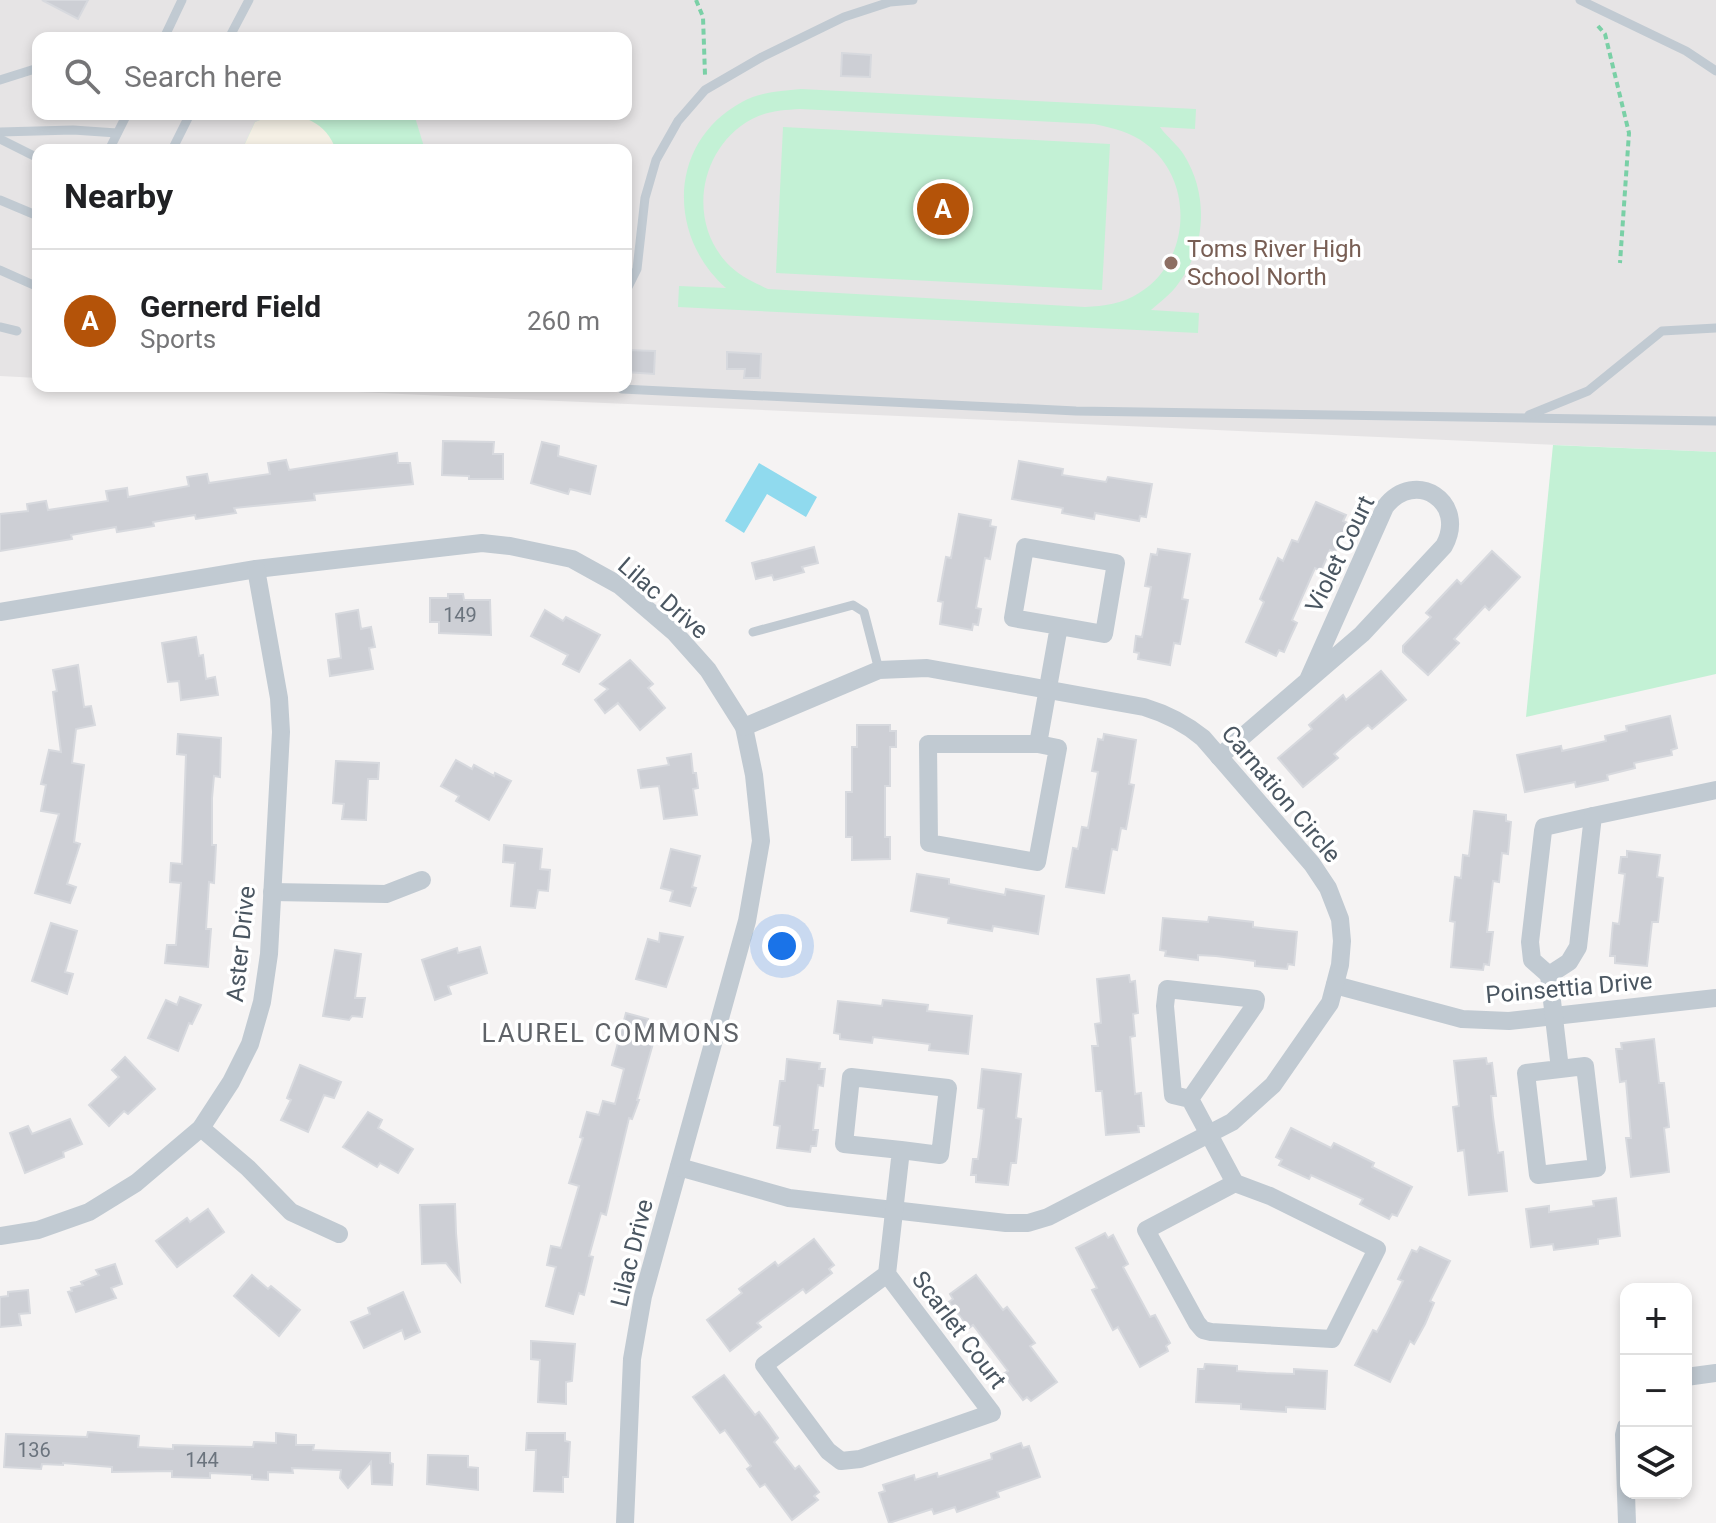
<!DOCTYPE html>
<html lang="en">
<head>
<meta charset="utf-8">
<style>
  body { margin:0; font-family:Roboto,sans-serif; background:#f2f2f2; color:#202124 }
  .controls { position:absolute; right:24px; bottom:24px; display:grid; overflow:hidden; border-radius:16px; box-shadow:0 4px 12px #0003 }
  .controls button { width:72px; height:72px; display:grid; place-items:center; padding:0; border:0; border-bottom:2px solid #e0e0e0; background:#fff; color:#202124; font:40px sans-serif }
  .you { position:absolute; left:782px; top:946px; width:28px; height:28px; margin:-20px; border:6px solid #fff; border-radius:50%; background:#1a73e8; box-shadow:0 0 0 12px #1a73e833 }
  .badge { display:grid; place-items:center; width:52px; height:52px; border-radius:50%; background:#b45309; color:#fff; font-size:26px; font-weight:700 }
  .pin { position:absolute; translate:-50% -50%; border:4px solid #fff; box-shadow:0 2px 8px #0006 }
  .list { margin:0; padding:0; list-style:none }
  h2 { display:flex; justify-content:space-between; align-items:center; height:104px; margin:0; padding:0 32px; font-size:34px }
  h2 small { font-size:26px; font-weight:400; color:#757577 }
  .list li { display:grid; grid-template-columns:52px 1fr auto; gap:24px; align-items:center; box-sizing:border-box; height:144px; padding:0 32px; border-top:2px solid #e0e0e0 }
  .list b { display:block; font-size:30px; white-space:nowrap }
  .list p { margin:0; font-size:26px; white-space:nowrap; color:#757577 }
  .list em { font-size:26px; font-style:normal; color:#757577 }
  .icon { flex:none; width:44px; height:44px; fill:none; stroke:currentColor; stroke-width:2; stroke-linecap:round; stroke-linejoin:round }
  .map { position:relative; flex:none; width:1716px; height:1523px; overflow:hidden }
  .search { position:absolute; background:#fff; box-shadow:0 4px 12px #0003; left:32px; top:32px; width:600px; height:88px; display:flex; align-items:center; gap:20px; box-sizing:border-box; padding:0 28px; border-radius:16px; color:#757577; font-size:30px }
  .panel { position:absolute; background:#fff; box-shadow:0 4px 12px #0003; left:32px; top:144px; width:600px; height:248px; border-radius:16px }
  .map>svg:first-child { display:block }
  .education { fill:#e6e4e5; fill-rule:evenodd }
  .green { fill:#c3f1d5; fill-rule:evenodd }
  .sand { fill:#f5f0e5 }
  .water { fill:#90daee }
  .building { fill:#cdcfd5; stroke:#d7d9de; stroke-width:2 }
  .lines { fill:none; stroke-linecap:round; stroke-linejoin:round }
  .path { stroke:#7ad0a6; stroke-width:4; stroke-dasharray:6 4; stroke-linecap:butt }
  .service { stroke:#c1cad2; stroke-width:9 }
  .minor { stroke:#c1cad2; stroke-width:18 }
  .education-dot { fill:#8d6e63; stroke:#fff; stroke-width:3 }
  .labels { text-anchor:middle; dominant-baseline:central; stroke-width:7; stroke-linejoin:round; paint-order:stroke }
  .number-label { font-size:20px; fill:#6b747e }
  .education-label { font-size:24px; fill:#785e54; stroke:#fff; text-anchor:start }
  .street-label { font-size:24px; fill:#4a5661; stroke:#fff }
  .neighbourhood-label { font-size:26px; letter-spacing:2px; fill:#5f6368; stroke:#fff }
</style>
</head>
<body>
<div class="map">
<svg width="1716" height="1523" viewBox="0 0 1716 1523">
  <rect width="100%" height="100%" fill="#f5f3f3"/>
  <path class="education" d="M0,0H1716V452L220,386H626V150H38V378L0,376ZM38,38H626V114H38Z"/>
  <g class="green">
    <path d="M801,89L1196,109L1195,129L1160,127C1167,137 1178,145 1184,155C1209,195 1206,247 1178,284C1171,294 1160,302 1151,310L1199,313L1198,333L678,307L679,286L726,288C667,236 668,142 742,102C760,92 780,91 801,89ZM800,109L1094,124C1113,128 1131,132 1146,144C1195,180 1191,262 1139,293C1122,304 1104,306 1085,307L768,289C755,283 742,277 731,267C686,225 698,148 752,119C767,111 783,110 800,109Z"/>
    <polygon points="275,114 414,114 425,150 242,150 255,122"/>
    <polygon points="783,127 1110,144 1102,290 776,273"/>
    <polygon points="1553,445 1716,452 1716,674 1526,717"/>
  </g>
  <path class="sand" d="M275,114C303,114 326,122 336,150H242L255,122Z"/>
  <polygon class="water" points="759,463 817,497 806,517 767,494 744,533 725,521"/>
  <g class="building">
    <polygon points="42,0 88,0 78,19"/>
    <polygon points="842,53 871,55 870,77 841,76"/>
    <polygon points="627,350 655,351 654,374 626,372"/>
    <polygon points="727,352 761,354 760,378 744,378 745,369 727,369"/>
    <polygon points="443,441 494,442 493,454 503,454 503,479 469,479 469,476 442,475"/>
    <polygon points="542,442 559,446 558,456 596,466 590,494 570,489 568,494 531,483"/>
    <polygon points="397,453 398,463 410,463 413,484 314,494 315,500 234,508 236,513 196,519 195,515 153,522 154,526 117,532 116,527 71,535 72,539 0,551 0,514 28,511 27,504 46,501 48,510 108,501 106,491 127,488 128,497 189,486 187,477 207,474 209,483 270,474 268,463 286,460 289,470"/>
    <polygon points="1019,461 1063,469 1062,475 1106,482 1108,477 1152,484 1146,517 1140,516 1139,521 1095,513 1094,519 1062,513 1063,508 1012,499"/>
    <polygon points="1316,502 1346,515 1343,521 1348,523 1335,552 1330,550 1321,571 1315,568 1292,620 1297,623 1290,638 1284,652 1279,650 1276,656 1246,642 1264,602 1260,599 1278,558 1283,561 1292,540 1298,542"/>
    <polygon points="959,514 991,520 990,526 996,527 990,559 985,558 980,586 976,608 981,609 978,625 973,624 972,630 940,624 943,602 938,601 946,557 951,558"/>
    <polygon points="814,547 818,563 802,567 804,572 774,580 772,575 756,579 752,563"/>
    <polygon points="1158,549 1190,554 1182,599 1188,600 1180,644 1174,643 1170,665 1138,659 1139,653 1134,652 1136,636 1142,637 1151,587 1145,586 1151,554 1157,555"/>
    <polygon points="1492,551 1520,577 1489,610 1485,606 1454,639 1459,643 1428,675 1403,652 1403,646 1431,617 1426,613 1457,580 1461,584"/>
    <polygon points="448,594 463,594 464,600 490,600 491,635 439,633 439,622 430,622 430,598 448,598"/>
    <polygon points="358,610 361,629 371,627 375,647 369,648 373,669 330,676 328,660 341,658 336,614"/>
    <polygon points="545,610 563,621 566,617 600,635 579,672 563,664 568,655 531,636"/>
    <polygon points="196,637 199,656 203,655 206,679 215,677 218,695 181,700 179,681 168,682 162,643"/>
    <polygon points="630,660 653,684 648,688 665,708 640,730 618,703 605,713 595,700 608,689 600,684"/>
    <polygon points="78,665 84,707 91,706 95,725 76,729 72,763 84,765 74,842 80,844 67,884 76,887 70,903 35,893 59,814 41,811 46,785 41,784 49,750 61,752 53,692 57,691 53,670"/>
    <polygon points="1381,671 1406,700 1372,729 1368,725 1351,739 1334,754 1338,758 1303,787 1278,758 1312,729 1309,725 1343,695 1346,700"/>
    <polygon points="1670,716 1677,748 1671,750 1672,755 1634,763 1635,768 1607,775 1608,780 1576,787 1575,782 1525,792 1517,755 1561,746 1562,751 1606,741 1605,736 1627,731 1626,726"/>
    <polygon points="857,725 890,725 890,731 896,731 896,747 890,747 890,786 885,786 885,837 890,837 890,859 852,860 852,837 846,837 846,792 852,792 852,747 857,747"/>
    <polygon points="178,734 221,738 220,777 214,776 212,798 212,845 216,845 214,883 209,882 206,929 211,929 208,967 165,963 167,945 176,945 181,883 170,882 171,863 182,864 186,755 177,754"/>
    <polygon points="1104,734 1136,740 1129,784 1134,785 1126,829 1121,828 1117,850 1112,849 1104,893 1066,887 1073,848 1078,849 1082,827 1088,828 1098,772 1092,771 1098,739 1103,740"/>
    <polygon points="691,754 693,773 696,773 698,788 693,789 697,815 664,819 659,786 641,788 638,770 669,765 667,758"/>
    <polygon points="456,760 472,769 474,765 494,776 495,773 511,781 489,820 456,801 459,796 441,786"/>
    <polygon points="336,761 379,763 378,779 368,779 366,820 342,819 344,804 333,803"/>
    <polygon points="1474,811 1506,815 1506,821 1511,822 1508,854 1502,853 1499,882 1493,881 1487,932 1493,932 1489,965 1484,964 1483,970 1451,967 1455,922 1450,921 1455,877 1461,878 1463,855 1469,856"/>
    <polygon points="504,845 542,849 540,869 550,870 548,891 538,890 535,908 511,906 515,863 503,862"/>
    <polygon points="671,849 700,856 692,887 696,888 690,906 670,901 673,891 661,888"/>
    <polygon points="1627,851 1660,855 1657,877 1663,878 1658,922 1652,922 1647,966 1615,963 1615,956 1610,956 1613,923 1619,924 1625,874 1619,873 1621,857 1627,857"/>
    <polygon points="917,874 949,879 949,884 1005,895 1006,889 1044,896 1038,934 993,926 992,931 948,923 949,918 911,911"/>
    <polygon points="1209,917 1253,922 1253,927 1297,932 1294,965 1288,964 1287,969 1255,966 1255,961 1216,956 1198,955 1198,960 1165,956 1166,951 1160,950 1163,918 1208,922"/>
    <polygon points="51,923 77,931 65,972 73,974 67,994 32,981"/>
    <polygon points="660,933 683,937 666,987 636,979 648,939 659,942"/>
    <polygon points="480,947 487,973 448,986 451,994 435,1000 422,960 457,948 458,953"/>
    <polygon points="335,950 361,954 355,998 365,998 362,1017 352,1016 349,1020 323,1016"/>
    <polygon points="1129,975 1130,982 1135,981 1138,1013 1133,1014 1135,1036 1130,1037 1135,1094 1141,1093 1144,1126 1138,1126 1139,1132 1106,1135 1102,1091 1096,1091 1092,1046 1098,1046 1095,1024 1101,1023 1097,979"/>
    <polygon points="180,997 201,1005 192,1024 189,1023 178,1051 148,1038 166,1000 177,1005"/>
    <polygon points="883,1000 928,1005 927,1011 972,1016 968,1054 929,1050 930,1044 873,1037 872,1043 840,1039 840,1034 834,1033 838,1001 882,1006"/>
    <polygon points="626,1013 648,1019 643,1037 654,1040 637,1100 639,1100 632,1119 629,1118 606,1215 601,1213 589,1256 593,1257 584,1295 579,1293 573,1314 546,1306 556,1267 547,1265 551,1246 561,1248 579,1186 569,1183 583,1138 580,1137 587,1112 599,1115 603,1101 615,1104 624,1069 612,1065"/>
    <polygon points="1654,1039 1659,1083 1664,1083 1669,1127 1664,1128 1669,1172 1631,1177 1626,1138 1631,1138 1626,1081 1620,1082 1616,1049 1622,1049 1621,1043"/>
    <polygon points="125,1057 155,1089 128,1114 124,1111 109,1126 89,1105 119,1077 112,1070"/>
    <polygon points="1486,1058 1487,1064 1492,1063 1496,1096 1491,1096 1493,1117 1498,1153 1503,1152 1507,1191 1469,1195 1464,1150 1458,1151 1453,1107 1459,1106 1454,1061"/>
    <polygon points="787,1059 820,1063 819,1069 825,1069 823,1086 818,1085 813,1130 818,1130 816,1146 811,1146 810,1152 777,1148 780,1126 774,1125 780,1081 785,1081"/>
    <polygon points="300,1065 341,1082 334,1098 324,1095 308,1132 281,1120 291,1100 287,1098"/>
    <polygon points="982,1069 1021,1074 1016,1118 1021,1119 1016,1163 1011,1163 1008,1185 976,1182 976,1175 971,1175 973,1159 978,1159 981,1137 984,1109 978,1108"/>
    <polygon points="368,1112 382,1120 378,1128 413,1149 398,1173 380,1163 377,1167 343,1147"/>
    <polygon points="70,1119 82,1144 63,1152 64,1157 25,1173 10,1133 28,1126 32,1134"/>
    <polygon points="1291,1128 1331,1148 1334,1143 1374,1163 1372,1167 1412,1187 1397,1216 1392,1214 1389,1219 1360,1204 1363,1199 1311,1175 1309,1179 1279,1165 1282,1160 1276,1157"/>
    <polygon points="1616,1198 1620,1236 1598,1239 1598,1244 1554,1250 1553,1244 1531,1247 1526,1209 1549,1206 1549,1212 1572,1209 1594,1206 1593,1201"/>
    <polygon points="455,1204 456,1233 460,1281 446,1263 422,1264 420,1205"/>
    <polygon points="208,1209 224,1232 177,1267 156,1241 187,1218 190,1222"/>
    <polygon points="1105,1233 1108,1238 1113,1235 1128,1264 1123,1267 1150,1317 1155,1315 1170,1343 1166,1346 1168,1351 1140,1367 1118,1327 1113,1330 1092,1290 1097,1288 1076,1248"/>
    <polygon points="814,1239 834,1265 829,1269 832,1273 806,1293 803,1289 757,1323 761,1327 730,1351 707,1320 742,1293 739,1289 775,1262 778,1266"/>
    <polygon points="1420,1247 1450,1261 1430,1301 1434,1303 1425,1324 1414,1344 1410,1341 1390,1382 1355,1365 1373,1330 1377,1332 1387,1313 1403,1281 1398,1279 1412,1250 1417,1252"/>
    <polygon points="115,1264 122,1284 111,1288 116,1298 76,1312 68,1292 72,1291 71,1288 83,1285 81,1282 99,1275 96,1270"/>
    <polygon points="252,1275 268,1289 271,1286 300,1310 279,1336 234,1296"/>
    <polygon points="976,1275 1003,1310 1007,1307 1035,1343 1030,1346 1057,1382 1031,1401 1027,1397 1023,1400 1003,1374 1008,1371 973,1325 969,1328 949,1302 953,1299 950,1294"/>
    <polygon points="28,1290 30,1313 19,1314 21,1325 0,1327 0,1297 8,1296 8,1292"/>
    <polygon points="403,1292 420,1332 405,1339 402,1330 364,1348 351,1322 370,1314 368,1308"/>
    <polygon points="531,1341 575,1344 572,1381 566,1382 566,1404 538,1402 540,1360 531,1359"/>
    <polygon points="1205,1364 1237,1366 1237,1371 1266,1373 1294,1374 1294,1369 1327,1371 1325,1409 1286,1407 1286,1412 1241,1409 1241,1404 1196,1402 1198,1369 1204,1369"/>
    <polygon points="724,1375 755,1415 759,1412 769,1425 778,1438 774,1442 795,1469 799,1466 819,1492 814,1496 818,1500 792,1520 765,1484 760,1487 747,1469 751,1466 725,1430 720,1433 693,1397"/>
    <polygon points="88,1432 139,1436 138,1447 173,1449 173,1445 253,1447 254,1442 276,1443 276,1433 296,1435 296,1445 314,1445 313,1450 390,1453 390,1463 393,1464 392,1485 372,1484 371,1462 348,1488 340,1478 341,1470 292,1468 293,1473 268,1472 268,1480 252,1479 252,1475 210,1473 210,1478 172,1477 172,1471 112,1472 112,1467 63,1463 63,1465 42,1464 41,1469 4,1467 6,1434 87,1437"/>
    <polygon points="527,1433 565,1433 565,1441 570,1442 568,1477 563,1477 563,1492 534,1491 536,1450 526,1450"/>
    <polygon points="1021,1443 1023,1448 1029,1446 1040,1477 997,1492 999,1497 957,1512 955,1507 934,1514 932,1509 889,1523 879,1493 885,1491 883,1485 914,1475 915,1480 937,1473 938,1477 992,1459 991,1454"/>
    <polygon points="428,1455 468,1456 468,1467 478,1468 478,1490 427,1484"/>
  </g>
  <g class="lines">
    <g class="path">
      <polyline points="696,0 703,17 705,75"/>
      <polyline points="1598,26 1605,34 1629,133 1620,263"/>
    </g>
    <g class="service">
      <polyline points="1580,0 1686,51 1716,71"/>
      <polyline points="164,38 182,0"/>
      <polyline points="229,38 249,0"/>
      <polyline points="0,80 38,68"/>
      <polyline points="0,132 73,130 117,133"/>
      <polyline points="0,139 38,158"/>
      <polyline points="109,150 127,114"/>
      <polyline points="172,150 190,114"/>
      <polyline points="0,200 38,216"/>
      <polyline points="0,270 38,287"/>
      <polyline points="626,291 637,269 645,198 656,160 678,121 705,90 762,57 844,17 890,2 913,0"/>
      <polyline points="0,327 17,331"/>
      <polyline points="621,386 622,389 1076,411 1716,421"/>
      <polyline points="1529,415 1588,391 1662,331 1716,328"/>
      <polyline points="753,632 853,605 864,612 879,670"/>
    </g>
    <g class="minor">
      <polyline points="0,612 256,569 482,543 510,546 572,559 619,585 675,633 708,670 744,727 754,775 761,841 747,921 643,1296 632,1359 625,1523"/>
      <polyline points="1038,744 928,744 929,843 1037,862 1058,748 1038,744 1059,626 1104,634 1116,563 1025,547 1013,618 1059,626"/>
      <path d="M1219,757L1362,634L1444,546C1468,502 1415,468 1385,507L1308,680"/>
      <polyline points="272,892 386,894 422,880"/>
      <polyline points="1549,975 1532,960 1530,942 1543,831 1544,827 1593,816"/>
      <polyline points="1335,985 1462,1019 1509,1021 1716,998"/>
      <polyline points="1560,1069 1526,1073 1538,1175 1597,1168 1585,1066 1560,1069 1549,975 1569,962 1578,947 1593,816 1716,790"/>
      <polyline points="1190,1099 1173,1095 1165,1006 1167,989 1256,999 1255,1005 1190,1099 1235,1183 1270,1196 1377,1249 1332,1339 1211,1332 1203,1330 1197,1323 1146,1230 1235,1183"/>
      <polyline points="201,1128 248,1168 291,1212 339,1234"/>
      <path d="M679,1167L789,1198L1006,1223H1028L1048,1217L1232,1122L1273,1085L1330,1003L1340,965L1342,941L1340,919L1328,888L1312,864L1203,738C1185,723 1167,714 1144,707L927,668L879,670L744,727"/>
      <polyline points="0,1236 38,1230 89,1212 136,1183 201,1128 231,1082 250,1044 262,1002 269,954 281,732 279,698 256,569"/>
      <polyline points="887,1274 992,1413 860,1459 841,1461 828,1451 764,1365 887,1274 901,1150 844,1144 851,1077 948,1088 940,1155 901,1150"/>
      <polyline points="1686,1377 1716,1373"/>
      <polyline points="1626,1427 1624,1435 1627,1523"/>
    </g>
  </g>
  <circle class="education-dot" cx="1171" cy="263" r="8"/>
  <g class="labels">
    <g class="number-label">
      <text x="460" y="615">149</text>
      <text x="34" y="1450">136</text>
      <text x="202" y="1460">144</text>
    </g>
    <g class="education-label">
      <text x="1187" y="249">Toms River High<tspan x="1187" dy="28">School North</tspan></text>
    </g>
    <g class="street-label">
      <text transform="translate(1340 554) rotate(-64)">Violet Court</text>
      <text transform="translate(663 598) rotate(41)">Lilac Drive</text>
      <text transform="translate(1281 794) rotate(50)">Carnation Circle</text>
      <text transform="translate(241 944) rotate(-84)">Aster Drive</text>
      <text transform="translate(1569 988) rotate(-5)">Poinsettia Drive</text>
      <text transform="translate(632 1253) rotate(-76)">Lilac Drive</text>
      <text transform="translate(959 1330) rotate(53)">Scarlet Court</text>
    </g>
    <g class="neighbourhood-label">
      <text x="611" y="1033">LAUREL COMMONS</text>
    </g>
  </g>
</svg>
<div class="controls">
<button>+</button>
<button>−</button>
<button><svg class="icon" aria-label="layers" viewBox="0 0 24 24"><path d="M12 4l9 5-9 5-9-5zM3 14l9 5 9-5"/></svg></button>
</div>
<div class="you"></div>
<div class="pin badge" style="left:943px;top:209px">A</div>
<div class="search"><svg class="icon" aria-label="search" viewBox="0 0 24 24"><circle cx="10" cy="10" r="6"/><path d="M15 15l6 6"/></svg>Search here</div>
<section class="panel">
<h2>Nearby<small></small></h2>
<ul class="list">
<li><span class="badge">A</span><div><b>Gernerd Field</b><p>Sports</p></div><em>260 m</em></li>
</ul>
</section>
</div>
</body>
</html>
